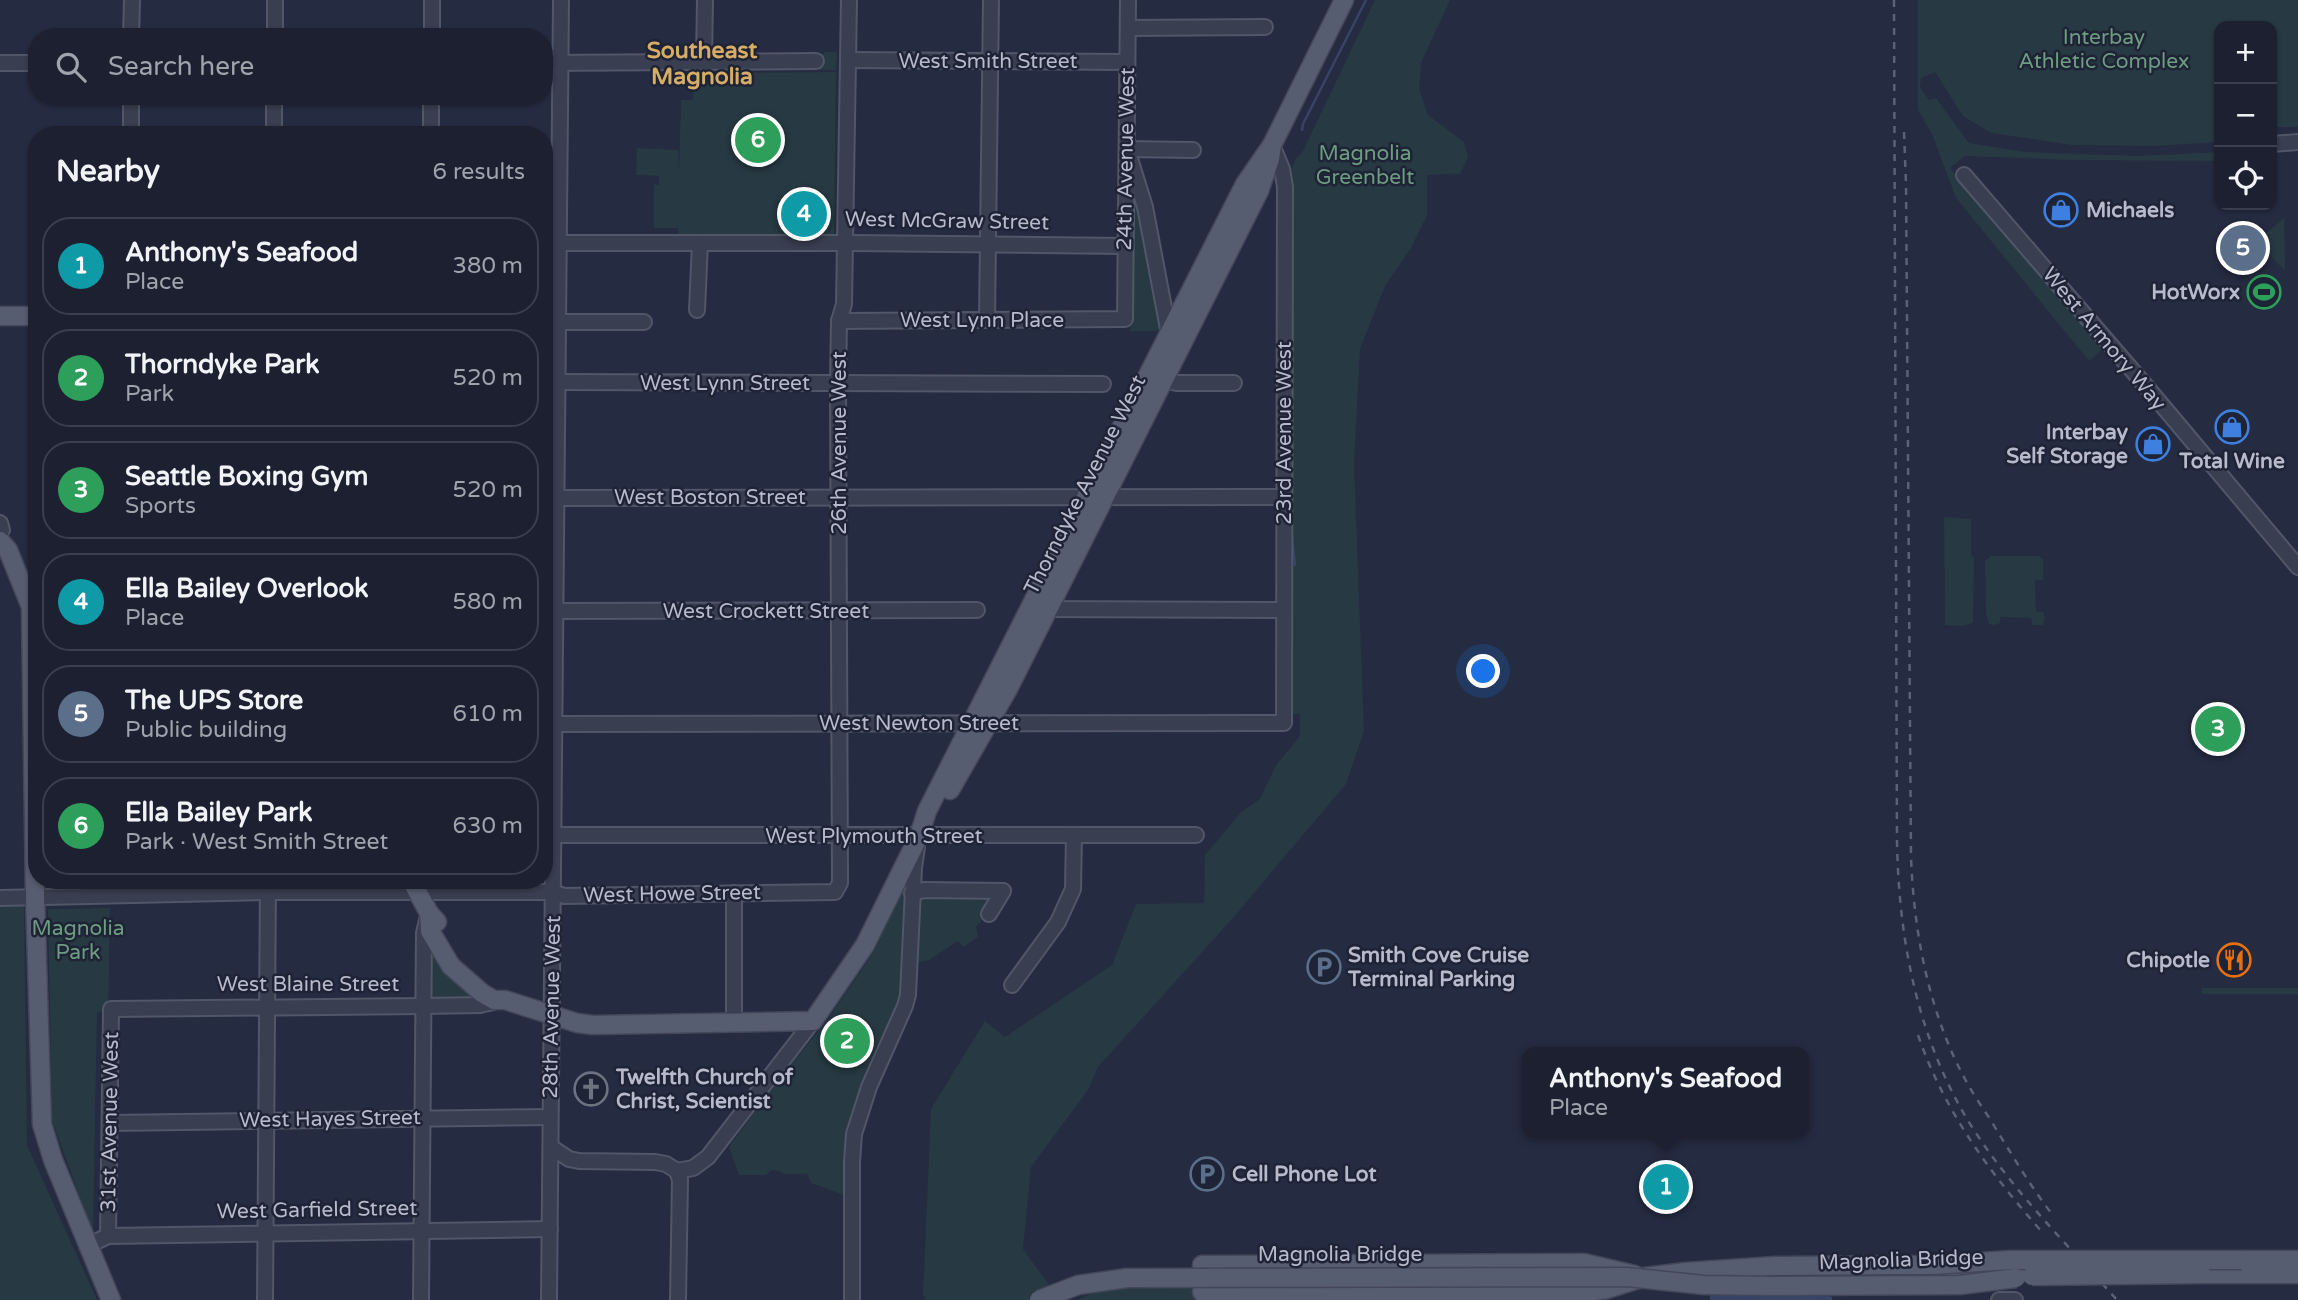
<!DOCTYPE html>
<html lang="en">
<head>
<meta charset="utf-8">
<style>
  body { margin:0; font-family:"Varela Round",sans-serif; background:#252839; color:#f1f3f6 }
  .controls { position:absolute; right:21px; top:21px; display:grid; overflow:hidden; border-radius:14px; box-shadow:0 2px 5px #0004 }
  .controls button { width:63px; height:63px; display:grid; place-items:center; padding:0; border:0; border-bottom:2px solid #3a3e4d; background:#1c2031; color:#f1f3f6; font:35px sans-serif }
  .you { position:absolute; left:1484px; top:672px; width:24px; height:24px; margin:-18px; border:5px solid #fff; border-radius:50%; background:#1a73e8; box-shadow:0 0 0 10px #1a73e833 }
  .badge { display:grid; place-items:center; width:46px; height:46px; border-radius:50%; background:#8da1f9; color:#fff; font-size:23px; font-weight:700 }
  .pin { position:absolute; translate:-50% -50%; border:4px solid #fff; box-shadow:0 2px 7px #0006 }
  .popup { position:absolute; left:1522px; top:1047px; width:287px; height:91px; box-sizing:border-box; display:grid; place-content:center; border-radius:14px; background:#1c2031; filter:drop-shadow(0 2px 5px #0005); font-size:23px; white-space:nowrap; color:#a0a3ab }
  .popup b { font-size:26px; color:#f1f3f6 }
  .popup::after { content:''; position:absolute; left:50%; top:100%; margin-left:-14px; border:14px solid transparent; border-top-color:#1c2031 }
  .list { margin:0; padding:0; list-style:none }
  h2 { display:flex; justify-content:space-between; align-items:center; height:91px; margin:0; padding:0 28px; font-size:30px }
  h2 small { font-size:23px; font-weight:400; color:#a0a3ab }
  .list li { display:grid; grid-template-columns:46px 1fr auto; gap:21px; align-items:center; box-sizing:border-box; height:98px; margin:0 14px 14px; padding:0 14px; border:2px solid #3a3e4d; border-radius:28px }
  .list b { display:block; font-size:26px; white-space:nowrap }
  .list p { margin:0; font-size:23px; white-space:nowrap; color:#a0a3ab }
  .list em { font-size:23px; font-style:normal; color:#a0a3ab }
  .icon { flex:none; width:38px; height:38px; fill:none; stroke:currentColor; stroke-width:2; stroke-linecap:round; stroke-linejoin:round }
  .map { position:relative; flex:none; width:2298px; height:1300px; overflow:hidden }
  .search { position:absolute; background:#1c2031; box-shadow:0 2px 5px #0004; left:28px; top:28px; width:525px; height:77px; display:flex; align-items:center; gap:18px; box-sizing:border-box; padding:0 24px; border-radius:28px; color:#a0a3ab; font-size:26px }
  .panel { position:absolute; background:#1c2031; box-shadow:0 2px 5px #0004; left:28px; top:126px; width:525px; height:763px; border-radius:28px }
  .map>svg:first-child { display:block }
  .green { fill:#273942 }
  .water { fill:#394368 }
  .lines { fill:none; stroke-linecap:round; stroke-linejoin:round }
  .stream { stroke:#394368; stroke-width:2.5 }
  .minor-casing { stroke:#515668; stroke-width:18 }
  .major-casing { stroke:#434759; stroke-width:21 }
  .minor { stroke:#393e50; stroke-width:14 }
  .major { stroke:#575d70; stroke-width:18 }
  .rail { stroke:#5b6177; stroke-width:2.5; stroke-dasharray:7 7; stroke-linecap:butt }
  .major-bridge-casing { stroke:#434759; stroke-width:21; stroke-linecap:butt }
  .major-bridge { stroke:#575d70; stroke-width:18 }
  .labels { text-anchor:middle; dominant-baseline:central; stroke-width:5; stroke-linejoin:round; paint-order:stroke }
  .park-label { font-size:21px; fill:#6d9c81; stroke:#1e2336 }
  .street-label { font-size:21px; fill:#b6bacb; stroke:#1e2336 }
  .poi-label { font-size:21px; font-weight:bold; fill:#b6bacb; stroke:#1e2336; text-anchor:start }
  .neighbourhood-label { font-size:23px; font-weight:bold; fill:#d7ad65; stroke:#1e2336 }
</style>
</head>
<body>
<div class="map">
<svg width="2298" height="1300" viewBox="0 0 2298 1300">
  <rect width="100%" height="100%" fill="#252b41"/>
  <g class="green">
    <polygon points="1375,0 1450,0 1421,63 1419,89 1428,115 1464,142 1468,157 1460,174 1427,175 1427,215 1411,248 1385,286 1360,349 1354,464 1364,731 1346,784 1233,918 1098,1067 1088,1090 1031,1167 1023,1249 1060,1300 926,1300 923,1295 931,1109 985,1021 1005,1037 1112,965 1136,904 1204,903 1205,855 1241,812 1260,799 1276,765 1300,736 1300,714 1289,714 1291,169 1297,157 1302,153"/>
    <polygon points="1918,0 2298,0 2298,127 2277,127 2276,136 2272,137 2272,26 2219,26 2219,142 2153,146 2072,145 1991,133 1963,116 1935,72 1921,78 1920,87 1929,100 1936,98 1969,143 2025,152 2137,156 2219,152 2219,161 2071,160 1965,156 1950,168 2105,347 2089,361 1956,198 1932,134 1918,110"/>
    <polygon points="824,52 837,52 836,70 819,70 820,54 824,54"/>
    <polygon points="836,72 834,234 678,234 678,228 654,228 654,184 659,185 659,176 636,175 637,148 678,150 679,169 681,100 693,100 693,73"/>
    <polygon points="1136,202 1162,321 1158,331 1130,331 1133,203"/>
    <polygon points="2284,218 2285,271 2257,241"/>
    <polygon points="1944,517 1971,519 1971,556 1974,557 1973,623 1962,626 1945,625"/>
    <polygon points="1991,556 2038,556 2043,559 2043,580 2035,580 2036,612 2043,612 2045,617 2043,625 2033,625 2031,618 2000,617 2000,623 1994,625 1989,624 1986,613 1985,561"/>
    <path d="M908,877L905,895H993L980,923L976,926L978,937L963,947L958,941L929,960L904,965C899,1018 871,1064 853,1114C844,1139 845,1168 844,1195L811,1183L807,1174H784L779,1171L771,1170L766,1175H739L729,1147L775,1084L826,1022L874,952Z"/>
    <polygon points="0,903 24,903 27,1145 97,1300 0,1300"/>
    <polygon points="110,908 108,1011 97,1012 93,1233 52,1120 48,909"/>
    <polygon points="430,948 454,981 475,999 430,999"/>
    <rect x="2202" y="988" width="96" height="6"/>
    <path d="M1202,1287V1300H1077C1113,1280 1161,1289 1202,1287Z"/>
  </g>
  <polygon class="water" points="1710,1292 1822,1294 1832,1297 1832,1300 1710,1300"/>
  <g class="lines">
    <g class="stream">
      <polyline points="1302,130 1303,124 1366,0"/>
      <polyline points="1291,527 1295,565"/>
    </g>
    <defs>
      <g id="minor">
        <polyline points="1128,28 1265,27"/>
        <polyline points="131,37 132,0"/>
        <polyline points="275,37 275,0"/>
        <polyline points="432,37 432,0"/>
        <polyline points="849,60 1127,62"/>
        <polyline points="704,61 705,0"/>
        <polyline points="0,63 37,63"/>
        <polyline points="544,63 816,61"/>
        <polyline points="131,135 131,96"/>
        <polyline points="274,135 274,96"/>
        <polyline points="431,135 431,96"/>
        <polyline points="2272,144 2298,142"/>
        <polyline points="1964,175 2145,385 2298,567"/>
        <polyline points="559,243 853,243 1125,246"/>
        <polyline points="697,310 700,243"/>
        <polyline points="987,320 991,0"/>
        <polyline points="839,321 1125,319 1128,0"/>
        <polyline points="558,322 644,322"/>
        <polyline points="1172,336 1169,334 1145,207 1127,149 1193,150"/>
        <polyline points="1156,377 1176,383 1234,383"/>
        <polyline points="558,382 1103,384"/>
        <polyline points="556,498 1284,497"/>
        <polyline points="0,523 2,530"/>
        <polyline points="1040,609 1284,610"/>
        <polyline points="555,611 977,610"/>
        <polyline points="554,724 1284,723 1285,187 1282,169 1272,145"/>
        <polyline points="553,835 1196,835"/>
        <polyline points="734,893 734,1022"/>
        <polyline points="912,893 924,890 1003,891"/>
        <polyline points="0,898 268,892 553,892 564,896 835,892 840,883 838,384 839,321 844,304 849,0"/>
        <polyline points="989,914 1003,891"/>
        <polyline points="1012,985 1058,922 1073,889 1074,835"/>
        <polyline points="110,1123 550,1117"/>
        <polyline points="551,1147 569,1159 579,1161 655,1162 666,1164 677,1171"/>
        <polyline points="677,1171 693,1168 708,1157 813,1021"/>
        <polyline points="677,1171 680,1180 678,1300"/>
        <polyline points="108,1236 111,1009 424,1006 480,1005 502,1000"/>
        <polyline points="87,1246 108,1236 550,1229"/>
        <polyline points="1734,1277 1956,1276"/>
        <polyline points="265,1300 268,880"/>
        <polyline points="421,1300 424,933 427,920"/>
        <polyline points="549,1300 561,0"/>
        <polyline points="852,1300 852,1162 854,1134 869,1087 905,1006 908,995 914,868 917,847"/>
        <polyline points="1999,1300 2015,1300"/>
      </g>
      <g id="major">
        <polyline points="0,316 37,316"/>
        <polyline points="0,541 8,550 31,607 35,896 42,1124 53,1160 111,1300"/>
        <polyline points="950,790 1008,689 1259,191 1270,159 1272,145 1344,0"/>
        <polyline points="411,880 429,913 437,922"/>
        <polyline points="429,913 430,931 451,966 482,993 494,1000 505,1000 577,1023 593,1025 813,1021 865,945 919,836 927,811 1245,184 1272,145"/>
        <polyline points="2242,1260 2298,1260"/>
        <polyline points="1202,1265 1584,1263 1635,1275"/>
        <polyline points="2201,1274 2298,1274"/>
        <polyline points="1202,1292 1593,1291 1607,1289 1645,1277 1686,1272 1775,1266 1933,1265 2018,1274"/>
      </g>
    </defs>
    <use href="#minor" class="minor-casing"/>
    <use href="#major" class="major-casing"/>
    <use href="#minor" class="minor"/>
    <use href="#major" class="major"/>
    <g class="rail">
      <path d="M1894,0L1897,843C1899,940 1917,1035 1967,1119C2008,1186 2065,1242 2117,1300"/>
      <path d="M1904,132L1906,184L1911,857C1914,936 1930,1019 1970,1088C1978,1102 1988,1115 1996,1129C2014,1158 2031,1187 2052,1214"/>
      <path d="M1918,1035C1944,1111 1990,1173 2042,1232"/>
    </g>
    <defs>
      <g id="major-bridge">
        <polyline points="1933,1265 2011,1260 2242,1260"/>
        <polyline points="2032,1276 2201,1274"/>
        <polyline points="1039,1300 1078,1285 1127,1278 1627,1277 1704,1285 1771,1286 1960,1285 2016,1278"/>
      </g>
    </defs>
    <use href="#major-bridge" class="major-bridge-casing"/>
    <use href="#major-bridge" class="major-bridge"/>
  </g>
  <defs>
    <symbol id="shop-ring" viewBox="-11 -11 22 22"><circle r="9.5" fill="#1e2336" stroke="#3f7fe0" stroke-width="1.5"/><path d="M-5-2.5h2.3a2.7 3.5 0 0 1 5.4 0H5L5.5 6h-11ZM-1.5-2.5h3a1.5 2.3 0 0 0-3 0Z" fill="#3f7fe0"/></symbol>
    <symbol id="stadium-ring" viewBox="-11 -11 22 22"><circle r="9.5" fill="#1e2336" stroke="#2e9e5b" stroke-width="1.5"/><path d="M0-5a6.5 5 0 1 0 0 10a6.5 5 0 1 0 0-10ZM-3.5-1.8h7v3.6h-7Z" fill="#2e9e5b"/></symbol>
    <symbol id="restaurant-ring" viewBox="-11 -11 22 22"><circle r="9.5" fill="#1e2336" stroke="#e8710a" stroke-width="1.5"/><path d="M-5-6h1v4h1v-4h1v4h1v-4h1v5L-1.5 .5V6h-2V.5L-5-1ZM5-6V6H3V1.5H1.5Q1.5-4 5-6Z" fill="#e8710a"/></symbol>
    <symbol id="parking-ring" viewBox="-11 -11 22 22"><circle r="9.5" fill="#1e2336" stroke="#5c6f8a" stroke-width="1.5"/><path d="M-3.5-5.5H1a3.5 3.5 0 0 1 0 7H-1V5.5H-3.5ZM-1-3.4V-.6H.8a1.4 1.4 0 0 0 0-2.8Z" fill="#5c6f8a"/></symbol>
    <symbol id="church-ring" viewBox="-11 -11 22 22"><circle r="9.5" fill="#1e2336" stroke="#6b7280" stroke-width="1.5"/><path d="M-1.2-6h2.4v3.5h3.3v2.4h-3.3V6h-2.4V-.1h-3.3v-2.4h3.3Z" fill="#6b7280"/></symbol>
  </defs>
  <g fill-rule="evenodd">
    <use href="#shop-ring" x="2042" y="191" width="38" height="38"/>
    <use href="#stadium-ring" x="2245" y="273" width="38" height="38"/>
    <use href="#shop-ring" x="2213" y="408" width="38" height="38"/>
    <use href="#shop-ring" x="2134" y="425" width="38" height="38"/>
    <use href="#restaurant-ring" x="2215" y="941" width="38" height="38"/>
    <use href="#parking-ring" x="1305" y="948" width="38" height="38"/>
    <use href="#church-ring" x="572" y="1070" width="38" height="38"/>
    <use href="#parking-ring" x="1188" y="1155" width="38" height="38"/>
  </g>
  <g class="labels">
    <g class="park-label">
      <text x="2104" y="37">Interbay<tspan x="2104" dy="24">Athletic Complex</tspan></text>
      <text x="1365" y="153">Magnolia<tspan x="1365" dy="24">Greenbelt</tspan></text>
      <text x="78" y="928">Magnolia<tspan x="78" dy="24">Park</tspan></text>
    </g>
    <g class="street-label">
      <text x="988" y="61">West Smith Street</text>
      <text transform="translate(1126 159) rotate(-89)">24th Avenue West</text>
      <text transform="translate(947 221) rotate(1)">West McGraw Street</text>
      <text x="982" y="320">West Lynn Place</text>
      <text transform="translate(2104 339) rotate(50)">West Armory Way</text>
      <text x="725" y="383">West Lynn Street</text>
      <text transform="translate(1284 433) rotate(-90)">23rd Avenue West</text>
      <text transform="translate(839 443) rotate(-90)">26th Avenue West</text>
      <text transform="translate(1085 485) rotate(-63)">Thorndyke Avenue West</text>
      <text x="710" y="497">West Boston Street</text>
      <text x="766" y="611">West Crockett Street</text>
      <text x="919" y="723">West Newton Street</text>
      <text x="874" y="836">West Plymouth Street</text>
      <text transform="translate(672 894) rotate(-1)">West Howe Street</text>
      <text x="308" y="984">West Blaine Street</text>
      <text transform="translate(552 1007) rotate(-89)">28th Avenue West</text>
      <text transform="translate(330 1119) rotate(-1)">West Hayes Street</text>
      <text transform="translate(110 1122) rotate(-89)">31st Avenue West</text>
      <text transform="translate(317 1210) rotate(-1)">West Garfield Street</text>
      <text x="1340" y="1254">Magnolia Bridge</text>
      <text transform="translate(1901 1260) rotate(-2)">Magnolia Bridge</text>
    </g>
    <g class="poi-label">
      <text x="2086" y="210">Michaels</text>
      <text x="2240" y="292" text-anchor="end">HotWorx</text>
      <text x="2128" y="432" text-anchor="end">Interbay<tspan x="2128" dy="24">Self Storage</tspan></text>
      <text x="2232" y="461" text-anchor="middle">Total Wine</text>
      <text x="1348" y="955">Smith Cove Cruise<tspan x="1348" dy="24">Terminal Parking</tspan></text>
      <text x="2210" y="960" text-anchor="end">Chipotle</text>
      <text x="616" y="1077">Twelfth Church of<tspan x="616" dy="24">Christ, Scientist</tspan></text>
      <text x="1232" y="1174">Cell Phone Lot</text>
    </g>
    <g class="neighbourhood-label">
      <text x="702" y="51">Southeast<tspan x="702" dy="26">Magnolia</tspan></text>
    </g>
  </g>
</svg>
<div class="controls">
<button>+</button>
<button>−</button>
<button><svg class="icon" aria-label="locate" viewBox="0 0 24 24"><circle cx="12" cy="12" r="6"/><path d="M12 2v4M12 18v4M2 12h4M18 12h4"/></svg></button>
</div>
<div class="you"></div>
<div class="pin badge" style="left:1666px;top:1187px;background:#0f9aa8">1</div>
<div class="popup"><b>Anthony's Seafood</b>Place</div>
<div class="pin badge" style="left:847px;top:1041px;background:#2e9e5b">2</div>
<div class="pin badge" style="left:2218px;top:729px;background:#2e9e5b">3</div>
<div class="pin badge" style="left:804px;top:214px;background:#0f9aa8">4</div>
<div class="pin badge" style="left:2243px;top:248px;background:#5c6f8a">5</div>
<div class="pin badge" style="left:758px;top:140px;background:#2e9e5b">6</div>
<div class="search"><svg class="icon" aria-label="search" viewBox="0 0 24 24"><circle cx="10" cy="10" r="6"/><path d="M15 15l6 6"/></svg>Search here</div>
<section class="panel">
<h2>Nearby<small>6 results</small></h2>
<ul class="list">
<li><span class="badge" style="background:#0f9aa8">1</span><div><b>Anthony's Seafood</b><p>Place</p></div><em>380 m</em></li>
<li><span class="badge" style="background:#2e9e5b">2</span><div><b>Thorndyke Park</b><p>Park</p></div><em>520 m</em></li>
<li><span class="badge" style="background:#2e9e5b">3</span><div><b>Seattle Boxing Gym</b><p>Sports</p></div><em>520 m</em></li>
<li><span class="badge" style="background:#0f9aa8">4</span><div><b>Ella Bailey Overlook</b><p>Place</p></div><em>580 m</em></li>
<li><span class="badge" style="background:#5c6f8a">5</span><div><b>The UPS Store</b><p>Public building</p></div><em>610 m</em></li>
<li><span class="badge" style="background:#2e9e5b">6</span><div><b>Ella Bailey Park</b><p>Park · West Smith Street</p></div><em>630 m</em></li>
</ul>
</section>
</div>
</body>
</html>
